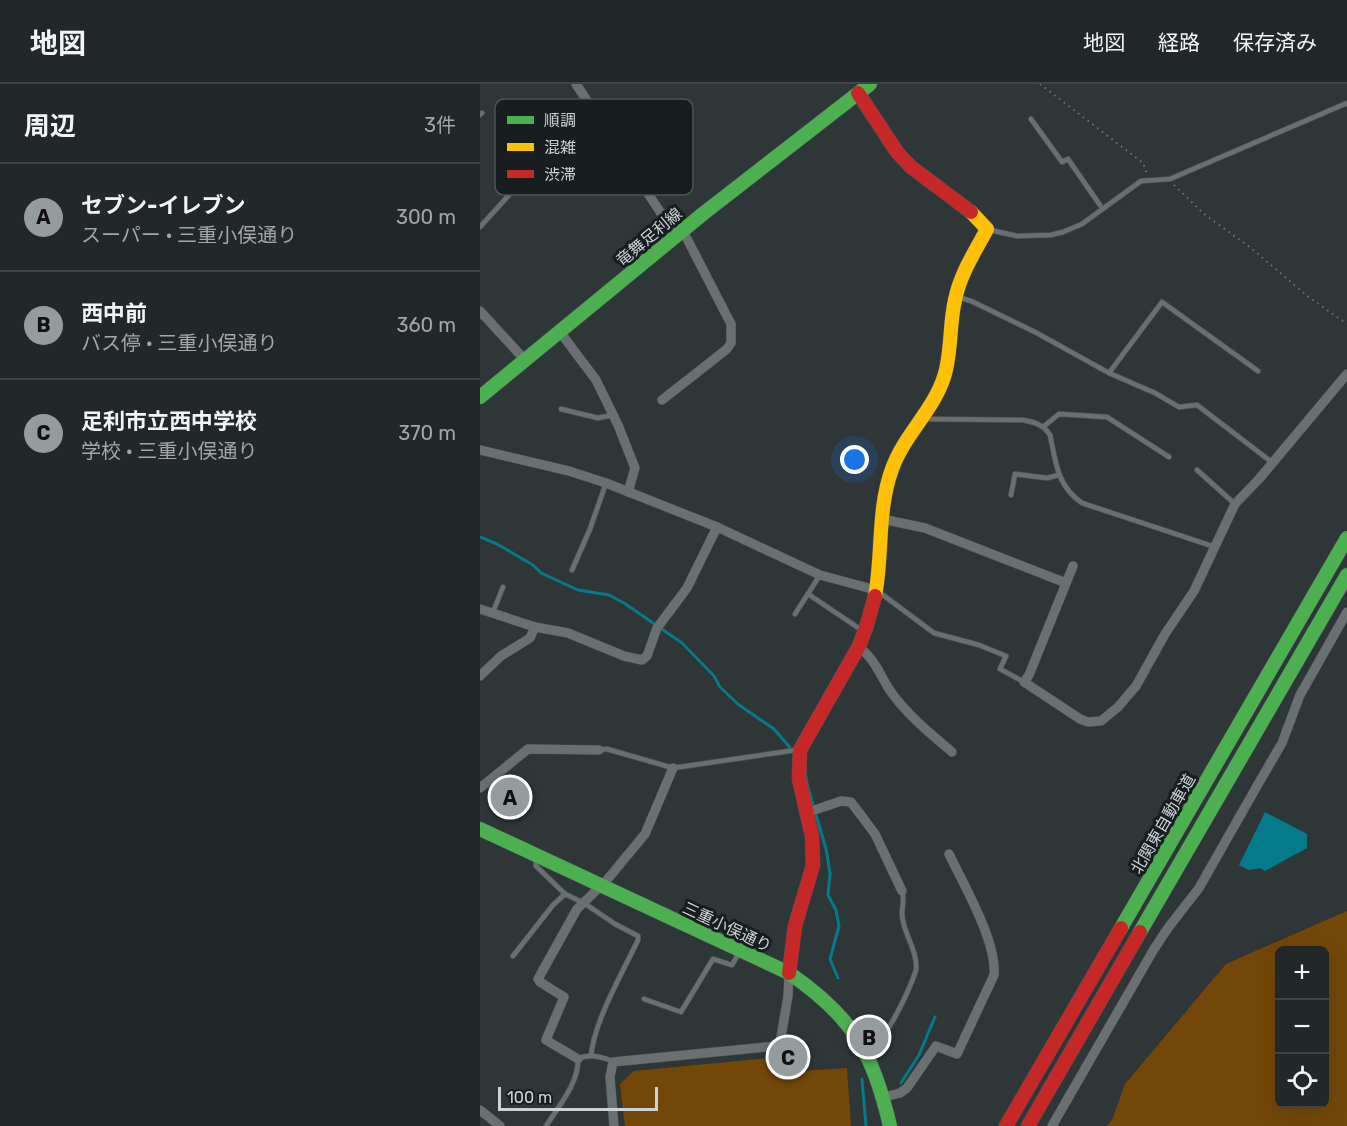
<!DOCTYPE html>
<html lang="ja">
<head>
<meta charset="utf-8">
<style>
  body { margin:0; font-family:Rubik,"Noto Sans JP",sans-serif; background:#2e3436; color:#f1f3f6 }
  .controls { position:absolute; right:18px; bottom:18px; display:grid; overflow:hidden; border-radius:9px; box-shadow:0 6px 24px #0002 }
  .controls button { width:54px; height:54px; display:grid; place-items:center; padding:0; border:0; border-bottom:2px solid #3f4447; background:#22282a; color:#f1f3f6; font:30px sans-serif }
  .scale { position:absolute; left:18px; bottom:15px; width:160px; box-sizing:border-box; padding-left:6px; border:3px solid #cbd3d4; border-top:0; font-size:16px; line-height:21px; white-space:nowrap; color:#cbd3d4; -webkit-text-stroke:4px #181e1f; paint-order:stroke }
  .you { position:absolute; left:375px; top:376px; width:21px; height:21px; margin:-15px; border:4px solid #fff; border-radius:50%; background:#1a73e8; box-shadow:0 0 0 9px #1a73e833 }
  .badge { display:grid; place-items:center; width:39px; height:39px; border-radius:50%; background:#949c9d; color:#111; font-size:20px; font-weight:700 }
  .pin { position:absolute; translate:-50% -50%; border:3px solid #fff; box-shadow:0 2px 6px #0006 }
  .list { margin:0; padding:0; list-style:none }
  h2 { display:flex; justify-content:space-between; align-items:center; height:78px; margin:0; padding:0 24px; font-size:26px }
  h2 small { font-size:20px; font-weight:400; color:#a2a6a8 }
  .list li { display:grid; grid-template-columns:39px 1fr auto; gap:18px; align-items:center; box-sizing:border-box; height:108px; padding:0 24px; border-top:2px solid #3f4447 }
  .list b { display:block; font-size:22px; white-space:nowrap }
  .list p { margin:0; font-size:20px; white-space:nowrap; color:#a2a6a8 }
  .list em { font-size:20px; font-style:normal; color:#a2a6a8 }
  .icon { flex:none; width:33px; height:33px; fill:none; stroke:currentColor; stroke-width:2; stroke-linecap:round; stroke-linejoin:round }
  .map { position:relative; flex:none; width:867px; height:1042px; overflow:hidden }
  header { display:flex; align-items:center; gap:36px; box-sizing:border-box; height:84px; padding:0 30px; background:#22282a; border-bottom:2px solid #3f4447 }
  header strong { font-size:28px }
  nav { display:flex; gap:33px; margin-inline-start:auto; font-size:21px }
  main { display:flex }
  aside { flex:1; background:#22282a }
  .map>svg:first-child { display:block }
  .green { fill:#734708; fill-rule:evenodd }
  .water { fill:#047b8a }
  .lines { fill:none; stroke-linecap:round; stroke-linejoin:round }
  .stream { stroke:#047b8a; stroke-width:3 }
  .building { fill:#405254 }
  .lane-casing { stroke:#4b5152; stroke-width:6 }
  .street-casing { stroke:#4b5152; stroke-width:10 }
  .fast-casing { stroke:#4b5152; stroke-width:15 }
  .slow-casing { stroke:#4b5152; stroke-width:15 }
  .jam-casing { stroke:#4b5152; stroke-width:15 }
  .path { stroke:#6e7374; stroke-width:2; stroke-dasharray:1.5 4.5; stroke-linecap:butt }
  .lane { stroke:#6a7071; stroke-width:4.5 }
  .street { stroke:#6a7071; stroke-width:9 }
  .fast { stroke:#4caf50; stroke-width:14 }
  .slow { stroke:#ffc107; stroke-width:14 }
  .jam { stroke:#c62828; stroke-width:14 }
  .labels { text-anchor:middle; dominant-baseline:central; stroke-width:6; stroke-linejoin:round; paint-order:stroke }
  .street-label { font-size:16px; fill:#cbd3d4; stroke:#181e1f }
  .key { fill:#181e1f; stroke:#4e5455; stroke-width:1.5 }
  .key-label { font-size:16px; fill:#cbd3d4 }
</style>
</head>
<body>
<header>
<strong>地図</strong>
<nav><a>地図</a><a>経路</a><a>保存済み</a></nav>
</header>
<main>
<aside>
<h2>周辺<small>3件</small></h2>
<ul class="list">
<li><span class="badge">A</span><div><b>セブン-イレブン</b><p>スーパー · 三重小俣通り</p></div><em>300 m</em></li>
<li><span class="badge">B</span><div><b>西中前</b><p>バス停 · 三重小俣通り</p></div><em>360 m</em></li>
<li><span class="badge">C</span><div><b>足利市立西中学校</b><p>学校 · 三重小俣通り</p></div><em>370 m</em></li>
</ul>
</aside>
<div class="map">
<svg width="867" height="1042" viewBox="0 0 867 1042">
  <rect width="100%" height="100%" fill="#2e3638"/>
  <g class="green">
    <path d="M867,827V1042H627L632,1036L645,1000L746,880ZM844,866V1020H800V866Z"/>
    <polygon points="320,971 321,987 367,984 371,1042 145,1042 140,1000 154,987"/>
  </g>
  <polygon class="water" points="785,728 827,750 827,764 785,787 780,784 769,786 759,781"/>
  <g class="lines">
    <g class="stream">
      <polyline points="0,453 17,460 53,481 61,489 98,506 129,511 144,519 202,559 234,592 240,603 259,621 294,645 314,668"/>
      <polyline points="324,679 327,700 346,765 350,789 348,811 356,826 359,842 350,875 358,894"/>
      <polyline points="382,995 386,1042"/>
      <polyline points="421,999 439,971 455,933"/>
    </g>
  </g>
  <polygon class="building" points="24,699 47,719 34,730 11,711"/>
  <g class="lines">
    <defs>
      <g id="lane">
        <polyline points="0,31 2,29"/>
        <polyline points="551,35 582,78 588,75 622,124"/>
        <polyline points="0,143 29,111"/>
        <polyline points="510,146 537,152 571,151 583,148 602,140 661,97 690,95 867,19"/>
        <polyline points="478,213 491,217 555,248 629,289 675,309 699,323 717,321 793,379"/>
        <polyline points="629,289 682,218 778,287"/>
        <polyline points="81,325 118,334 133,331"/>
        <path d="M443,335L543,336C554,338 564,341 570,351C576,379 577,402 602,419L735,463"/>
        <polyline points="563,343 579,330 627,333 689,373"/>
        <polyline points="717,386 755,420"/>
        <polyline points="531,411 535,390 567,394 579,391"/>
        <polyline points="92,486 110,445 126,399"/>
        <polyline points="399,508 454,549 499,561 526,572 520,585 544,598"/>
        <polyline points="328,510 383,547"/>
        <polyline points="13,528 23,503"/>
        <polyline points="315,530 340,491"/>
        <polyline points="119,666 127,665 193,684 316,666"/>
        <path d="M56,773V782L85,810L104,819L135,840L158,852V856C143,888 114,937 111,972"/>
        <polyline points="33,872 73,821 85,810"/>
        <polyline points="164,915 201,928 233,875 252,881 259,869"/>
        <path d="M389,967C406,957 430,905 436,886C438,866 423,850 422,830C422,821 425,816 422,807"/>
        <path d="M66,1042C78,1023 99,999 98,975C109,969 122,973 132,977"/>
      </g>
      <g id="street">
        <polyline points="96,0 196,152"/>
        <polyline points="0,227 45,276"/>
        <polyline points="80,248 116,296 138,341 155,384 148,408"/>
        <polyline points="182,316 247,265 251,259 251,240 203,147"/>
        <polyline points="0,366 89,387 126,399 237,443 340,491 396,506"/>
        <polyline points="402,435 445,444 586,499"/>
        <polyline points="593,482 549,591 544,598 600,635 608,638 621,637 638,623 656,602 685,550 714,507 755,420 779,395 867,290"/>
        <polyline points="0,525 55,543 88,549 144,572 162,576 167,572 177,544 207,504 237,443"/>
        <path d="M378,563C397,575 401,596 414,612C431,634 451,650 472,668"/>
        <polyline points="0,592 21,572 50,554 55,543"/>
        <polyline points="0,704 48,665 119,666"/>
        <polyline points="326,729 361,717 371,718 395,750 422,807"/>
        <polyline points="98,975 66,956 84,913 60,898 58,895 97,825 126,797 165,750 193,684"/>
        <path d="M404,1013L420,1009L427,1004L456,962L477,970L514,891C517,858 484,801 469,770"/>
        <polyline points="0,1026 20,1042"/>
        <polyline points="134,1042 130,993 133,978 296,962 300,959 308,912 309,889"/>
        <polyline points="572,1042 674,865 688,844 719,804 777,702 802,659 820,611 867,528"/>
      </g>
      <g id="fast">
        <polyline points="0,313 224,129 390,0"/>
        <path d="M0,745L309,889C373,933 392,967 410,1042"/>
        <polyline points="641,844 867,454"/>
        <polyline points="660,848 867,491"/>
      </g>
      <path id="slow" d="M395,512C403,470 397,426 412,385C424,351 453,327 464,293C472,268 469,241 475,216C480,190 495,168 507,145L491,128"/>
      <g id="jam">
        <polyline points="378,9 417,68 431,83 491,128"/>
        <polyline points="309,889 315,842 333,781 332,752 319,695 320,666 379,562 386,544 395,512"/>
        <polyline points="526,1042 641,844"/>
        <polyline points="548,1042 660,848"/>
      </g>
    </defs>
    <use href="#lane" class="lane-casing"/>
    <use href="#street" class="street-casing"/>
    <use href="#fast" class="fast-casing"/>
    <use href="#slow" class="slow-casing"/>
    <use href="#jam" class="jam-casing"/>
    <g class="path">
      <polyline points="560,0 663,79 667,90"/>
      <polyline points="694,101 724,130 771,164 826,211 867,240"/>
    </g>
    <use href="#lane" class="lane"/>
    <use href="#street" class="street"/>
    <use href="#fast" class="fast"/>
    <use href="#slow" class="slow"/>
    <use href="#jam" class="jam"/>
  </g>
  <g class="labels">
    <g class="street-label">
      <text transform="translate(169 153) rotate(-40)">竜舞足利線</text>
      <text transform="translate(683 740) rotate(-60)">北関東自動車道</text>
      <text transform="translate(247 843) rotate(25)">三重小俣通り</text>
    </g>
  </g>
  <rect x="15" y="15" width="198" height="96" rx="9" class="key"/>
  <rect x="27" y="32" width="27" height="8" fill="#4caf50"/>
  <rect x="27" y="59" width="27" height="8" fill="#ffc107"/>
  <rect x="27" y="86" width="27" height="8" fill="#c62828"/>
  <g class="key-label">
    <text x="64" y="42">順調</text>
    <text x="64" y="69">混雑</text>
    <text x="64" y="96">渋滞</text>
  </g>
</svg>
<div class="controls">
<button>+</button>
<button>−</button>
<button><svg class="icon" aria-label="locate" viewBox="0 0 24 24"><circle cx="12" cy="12" r="6"/><path d="M12 2v4M12 18v4M2 12h4M18 12h4"/></svg></button>
</div>
<div class="scale">100 m</div>
<div class="you"></div>
<div class="pin badge" style="left:30px;top:713px">A</div>
<div class="pin badge" style="left:389px;top:953px">B</div>
<div class="pin badge" style="left:308px;top:973px">C</div>
</div>
</main>
</body>
</html>
